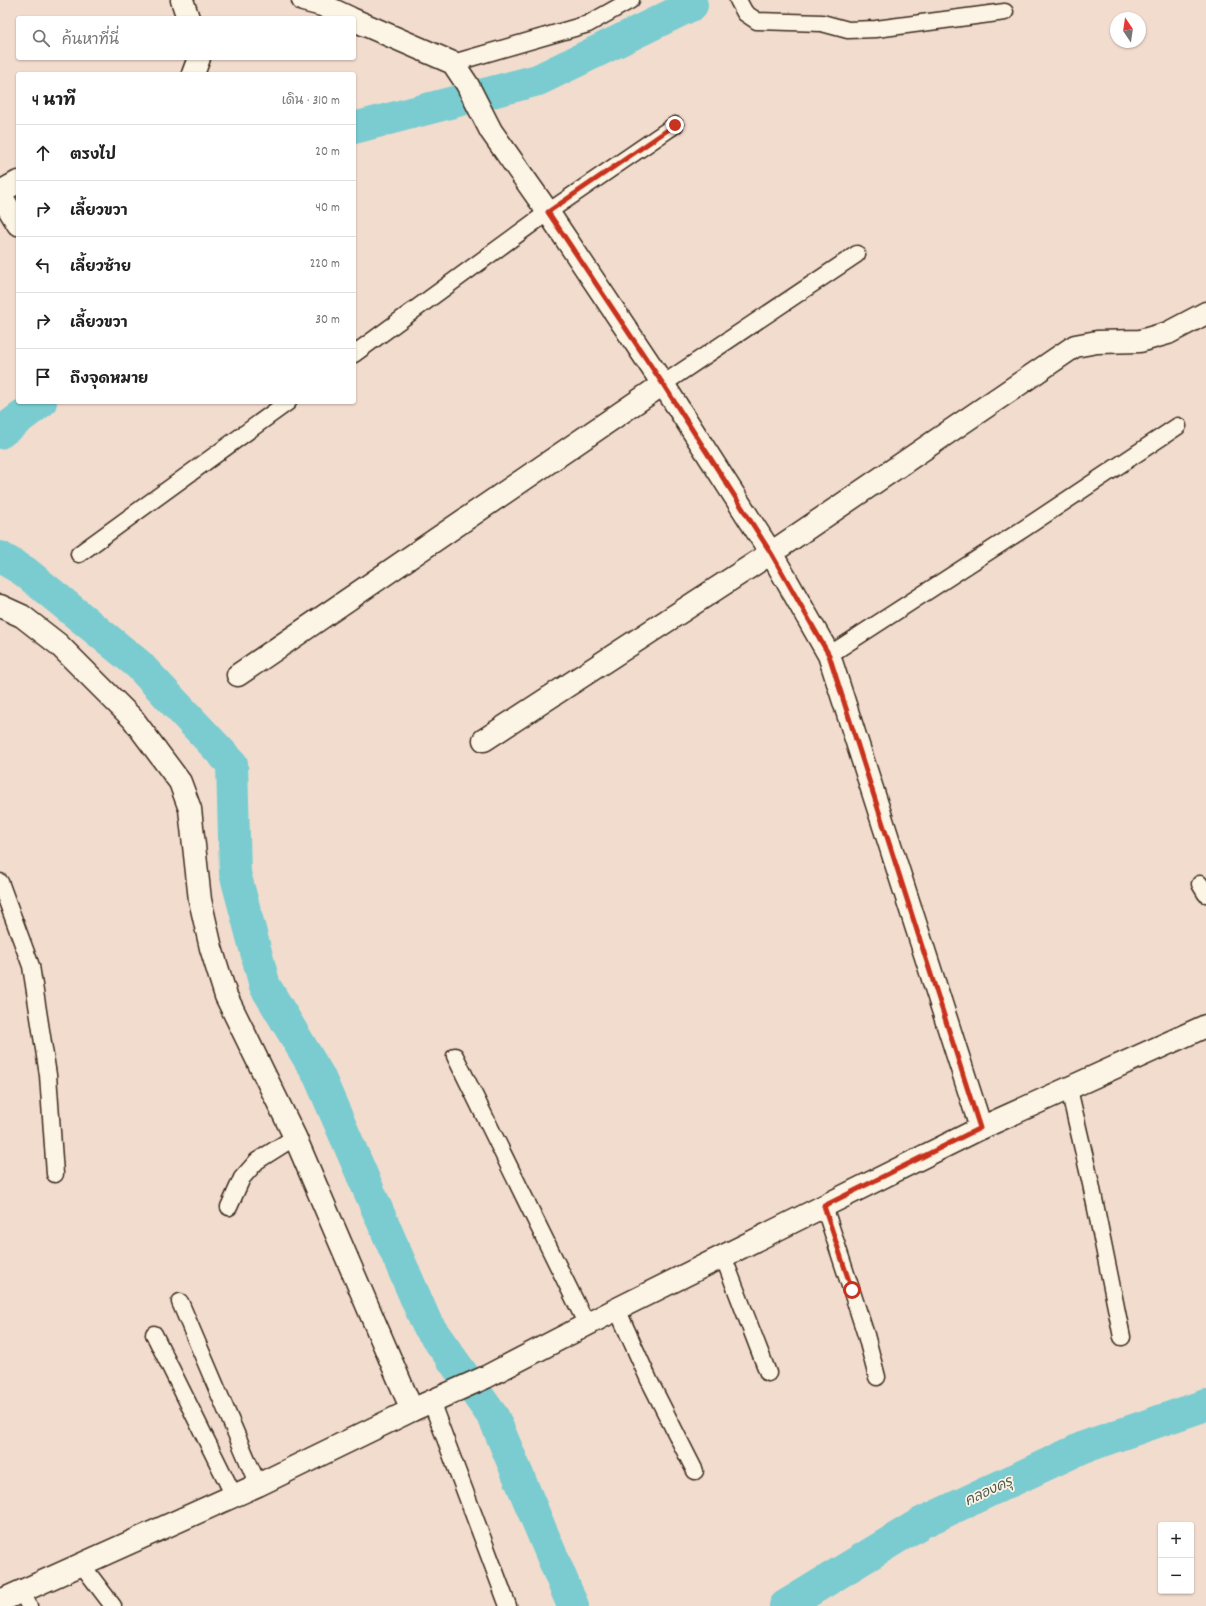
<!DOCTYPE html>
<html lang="th">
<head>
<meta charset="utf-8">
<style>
  body { margin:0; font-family:Dekko,"Playpen Sans Thai",sans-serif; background:#f2f2f2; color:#222 }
  .controls { position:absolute; right:12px; bottom:12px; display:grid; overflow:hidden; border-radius:4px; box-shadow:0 1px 3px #0004 }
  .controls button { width:36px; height:36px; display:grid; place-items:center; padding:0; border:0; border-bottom:1px solid #e0e0e0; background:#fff; color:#222; font:20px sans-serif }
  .compass { position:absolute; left:1110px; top:12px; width:36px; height:36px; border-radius:50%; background:#fff; box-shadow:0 1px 3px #0004; rotate:347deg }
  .stop { position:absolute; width:12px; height:12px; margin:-9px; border:3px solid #c8321e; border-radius:50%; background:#fff }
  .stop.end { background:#c8321e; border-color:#fff; box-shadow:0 1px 4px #0008 }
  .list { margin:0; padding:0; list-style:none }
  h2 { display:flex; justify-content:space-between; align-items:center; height:52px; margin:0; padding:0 16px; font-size:17px }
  h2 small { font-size:13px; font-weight:400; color:#767676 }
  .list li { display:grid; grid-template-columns:26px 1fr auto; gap:12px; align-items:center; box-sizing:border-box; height:56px; padding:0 16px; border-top:1px solid #e0e0e0 }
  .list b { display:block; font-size:15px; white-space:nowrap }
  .list em { font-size:13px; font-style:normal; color:#767676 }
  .icon { flex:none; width:22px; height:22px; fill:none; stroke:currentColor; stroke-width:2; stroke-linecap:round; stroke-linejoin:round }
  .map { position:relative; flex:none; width:1206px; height:1606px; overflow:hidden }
  .search { position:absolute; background:#fff; box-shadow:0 1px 3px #0004; left:16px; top:16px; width:340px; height:44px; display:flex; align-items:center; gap:10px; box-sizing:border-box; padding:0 14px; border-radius:4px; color:#767676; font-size:15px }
  .panel { position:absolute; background:#fff; box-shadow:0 1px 3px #0004; left:16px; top:72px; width:340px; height:332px; border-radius:4px }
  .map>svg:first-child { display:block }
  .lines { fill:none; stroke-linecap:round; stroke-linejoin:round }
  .canal { stroke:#7accd0; stroke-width:32 }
  .service-casing { stroke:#3b2a1e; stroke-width:19 }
  .minor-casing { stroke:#3b2a1e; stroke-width:25 }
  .service { stroke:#fcf5e5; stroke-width:16 }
  .minor { stroke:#fcf5e5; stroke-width:22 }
  .route { stroke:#c8321e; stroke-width:5 }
  .labels { text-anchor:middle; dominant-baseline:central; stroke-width:3.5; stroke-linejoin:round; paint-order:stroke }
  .water-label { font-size:14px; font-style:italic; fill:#4e5b53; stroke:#fcf5e5 }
</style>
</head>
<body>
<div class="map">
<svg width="1206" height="1606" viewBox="0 0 1206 1606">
  <rect width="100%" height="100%" fill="#f2dcce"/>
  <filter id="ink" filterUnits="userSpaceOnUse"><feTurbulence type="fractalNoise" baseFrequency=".025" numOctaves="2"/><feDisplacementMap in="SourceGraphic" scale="8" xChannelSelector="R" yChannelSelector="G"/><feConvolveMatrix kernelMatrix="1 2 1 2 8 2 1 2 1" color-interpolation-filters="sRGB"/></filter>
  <g filter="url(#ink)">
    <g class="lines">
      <g class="canal">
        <polyline points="354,128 538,80 692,5"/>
        <polyline points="0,433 41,402"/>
        <polyline points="0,557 24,571 138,664 232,764 235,873 265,986 319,1076 427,1324 494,1418 573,1606"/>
        <polyline points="785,1606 921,1523 1084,1447 1206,1405"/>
      </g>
      <defs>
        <g id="service">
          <polyline points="738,0 745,13 757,21 822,23 848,30 876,29 1005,12"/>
          <polyline points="453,63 588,24 631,0"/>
          <polyline points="354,354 548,212 675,125"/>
          <polyline points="663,384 857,254"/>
          <polyline points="79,554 288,402"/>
          <polyline points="829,655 1025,528 1178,426"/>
          <polyline points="0,882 31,966 48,1075 55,1174"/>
          <polyline points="1200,884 1206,894"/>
          <polyline points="455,1056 587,1325"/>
          <polyline points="1069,1089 1091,1184 1122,1337"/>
          <polyline points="824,1206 866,1335 877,1377"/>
          <polyline points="229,1207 242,1178 257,1161 295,1137"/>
          <polyline points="723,1256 768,1373"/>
          <polyline points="180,1302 258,1485"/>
          <polyline points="617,1309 649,1380 695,1471"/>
          <polyline points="154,1334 234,1496"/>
          <polyline points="431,1401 508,1606"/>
          <polyline points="82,1565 113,1606"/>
          <polyline points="22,1592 29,1606"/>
        </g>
        <g id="minor">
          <polyline points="182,0 188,18"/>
          <polyline points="303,0 322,5 350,18"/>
          <polyline points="354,20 453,63 467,84 491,131 548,212 663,384 771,553 829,655 981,1128"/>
          <polyline points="193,74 199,58"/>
          <polyline points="0,192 18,182"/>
          <polyline points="0,194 18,224"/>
          <polyline points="0,606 22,616 58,644 133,719 180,782 190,809 200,900 211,948 226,996 295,1137 412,1410"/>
          <polyline points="238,675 663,384"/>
          <polyline points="484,740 771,553 1075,346 1097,342 1140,341 1168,333 1206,313"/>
          <polyline points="0,1601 258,1485 412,1410 486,1377 617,1309 981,1128 1206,1026"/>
        </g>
      </defs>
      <use href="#service" class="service-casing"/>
      <use href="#minor" class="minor-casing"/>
      <use href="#service" class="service"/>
      <use href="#minor" class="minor"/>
    </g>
  </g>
  <g class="lines" filter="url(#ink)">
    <polyline class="route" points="675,125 548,212 663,384 771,553 829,655 980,1128 824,1206 852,1290"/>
  </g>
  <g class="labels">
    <g class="water-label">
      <text transform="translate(989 1492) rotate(-25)">คลองครุ</text>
    </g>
  </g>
</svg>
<div class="controls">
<button>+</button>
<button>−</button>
</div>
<svg class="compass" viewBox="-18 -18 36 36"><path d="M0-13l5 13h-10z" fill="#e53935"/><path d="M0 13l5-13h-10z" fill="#767676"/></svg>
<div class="stop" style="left:852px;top:1290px"></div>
<div class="stop end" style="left:675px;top:125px"></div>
<div class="search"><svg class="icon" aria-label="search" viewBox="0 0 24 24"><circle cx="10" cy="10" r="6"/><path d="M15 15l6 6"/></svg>ค้นหาที่นี่</div>
<section class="panel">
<h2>4 นาที<small>เดิน · 310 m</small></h2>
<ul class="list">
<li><svg class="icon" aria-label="ahead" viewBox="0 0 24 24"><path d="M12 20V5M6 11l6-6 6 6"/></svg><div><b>ตรงไป</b></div><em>20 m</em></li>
<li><svg class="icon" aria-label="right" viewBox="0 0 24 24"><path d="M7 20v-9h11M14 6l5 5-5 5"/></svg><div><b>เลี้ยวขวา</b></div><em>40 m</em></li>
<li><svg class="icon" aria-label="left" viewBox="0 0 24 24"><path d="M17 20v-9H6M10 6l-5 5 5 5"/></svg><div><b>เลี้ยวซ้าย</b></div><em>220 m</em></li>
<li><svg class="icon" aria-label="right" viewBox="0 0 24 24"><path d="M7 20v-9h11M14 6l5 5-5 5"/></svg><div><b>เลี้ยวขวา</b></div><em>30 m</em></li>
<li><svg class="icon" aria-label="arrive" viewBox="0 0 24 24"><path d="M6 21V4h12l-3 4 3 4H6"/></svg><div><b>ถึงจุดหมาย</b></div></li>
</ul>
</section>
</div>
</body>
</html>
